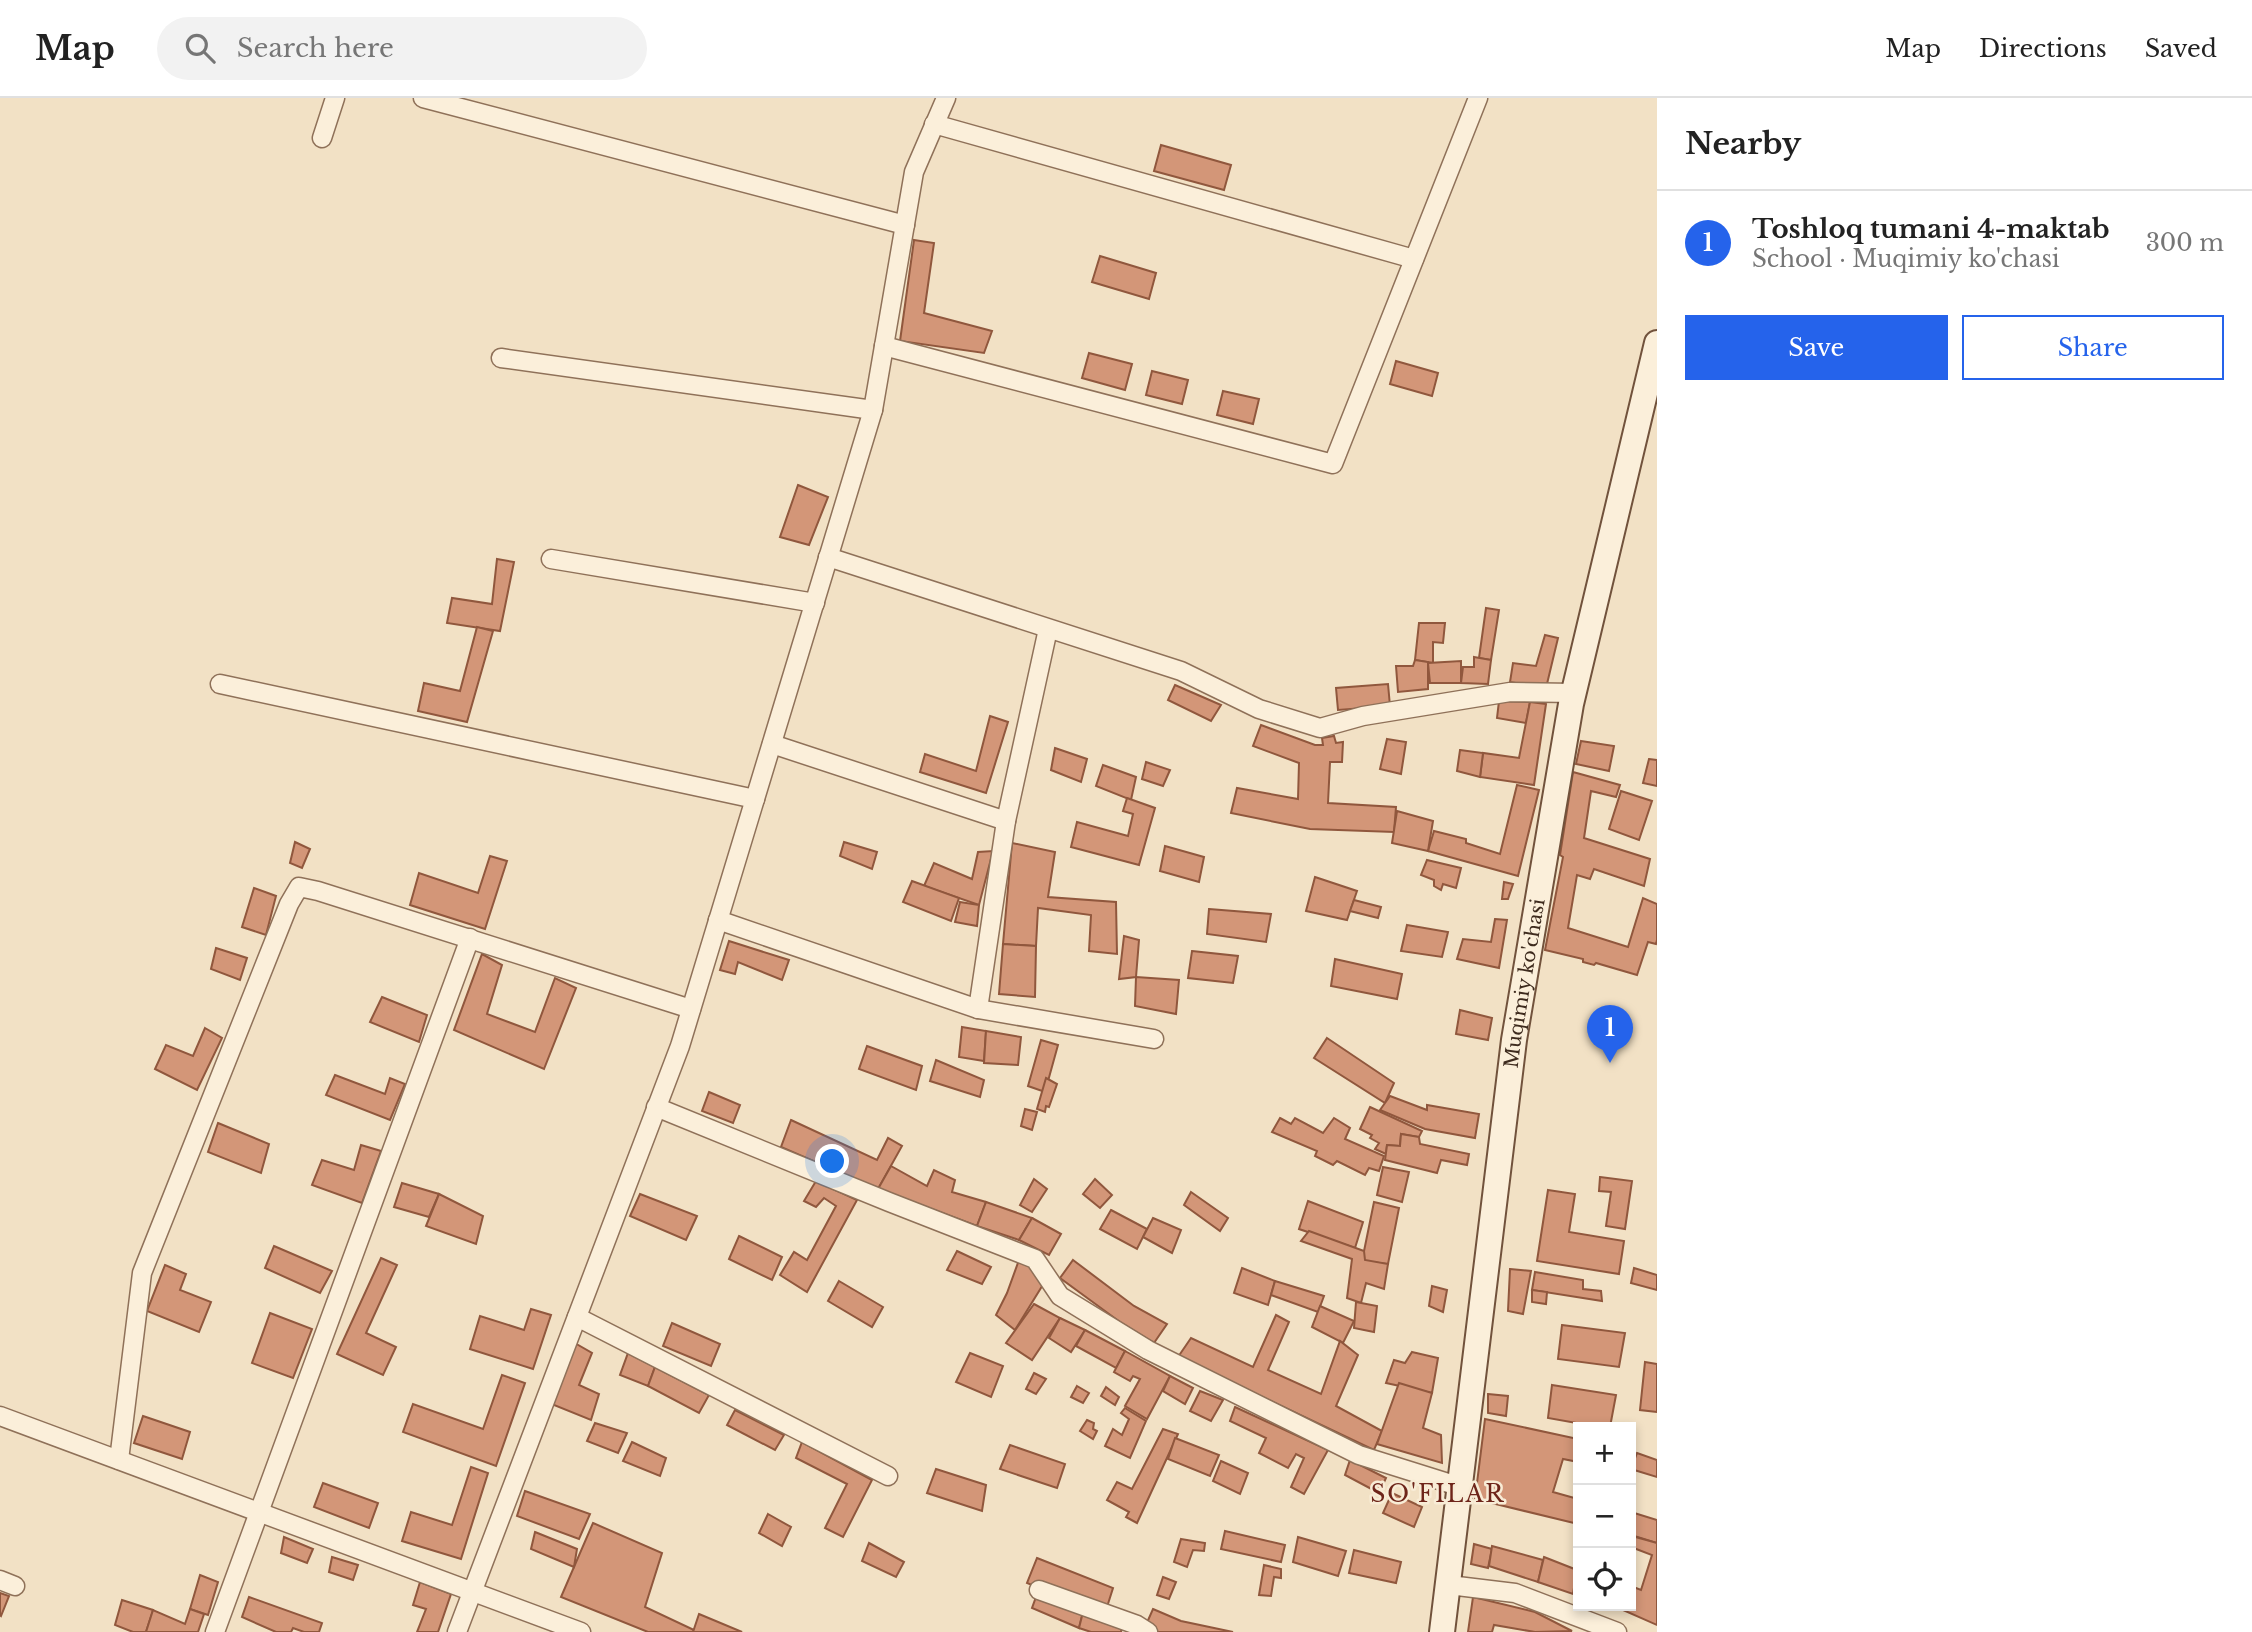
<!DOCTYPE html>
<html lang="en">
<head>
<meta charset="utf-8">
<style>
  body { margin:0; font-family:"Libre Baskerville",serif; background:#f2f2f2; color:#222 }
  .controls { position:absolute; right:21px; bottom:21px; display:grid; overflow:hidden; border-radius:0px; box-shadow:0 4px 10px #0003 }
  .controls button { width:63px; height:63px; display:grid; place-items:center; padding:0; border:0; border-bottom:2px solid #e0e0e0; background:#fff; color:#222; font:35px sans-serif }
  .you { position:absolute; left:833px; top:1064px; width:24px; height:24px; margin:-18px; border:5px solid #fff; border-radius:50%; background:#1a73e8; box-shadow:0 0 0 10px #1a73e833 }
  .badge { display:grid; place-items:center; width:46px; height:46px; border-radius:50%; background:#2563eb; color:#fff; font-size:23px; font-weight:700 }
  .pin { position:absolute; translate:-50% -58px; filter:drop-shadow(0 2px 4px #0008) }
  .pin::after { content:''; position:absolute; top:37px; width:24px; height:21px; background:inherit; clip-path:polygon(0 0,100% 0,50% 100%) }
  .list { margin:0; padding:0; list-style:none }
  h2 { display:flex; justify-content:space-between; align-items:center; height:91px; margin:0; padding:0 28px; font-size:30px }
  h2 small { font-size:23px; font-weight:400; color:#767676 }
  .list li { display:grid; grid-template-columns:46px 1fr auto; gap:21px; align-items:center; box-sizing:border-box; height:105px; padding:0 28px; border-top:2px solid #e0e0e0 }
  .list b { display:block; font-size:26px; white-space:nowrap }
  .list p { margin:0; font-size:23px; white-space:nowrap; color:#767676 }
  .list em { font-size:23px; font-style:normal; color:#767676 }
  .actions { display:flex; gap:14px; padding:21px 28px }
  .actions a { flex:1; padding:16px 0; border:2px solid #2563eb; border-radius:0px; text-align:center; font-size:24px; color:#2563eb }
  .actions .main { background:#2563eb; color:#fff }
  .icon { flex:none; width:38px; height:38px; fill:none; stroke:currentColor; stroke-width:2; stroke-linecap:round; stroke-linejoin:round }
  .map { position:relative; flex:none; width:1657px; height:1534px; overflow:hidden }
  header { display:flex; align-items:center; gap:42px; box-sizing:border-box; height:98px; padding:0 35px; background:#fff; border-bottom:2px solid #e0e0e0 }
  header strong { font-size:33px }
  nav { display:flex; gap:38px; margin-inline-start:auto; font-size:24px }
  .search { width:490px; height:63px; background:#f2f2f2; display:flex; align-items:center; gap:18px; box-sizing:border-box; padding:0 24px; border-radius:38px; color:#767676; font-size:26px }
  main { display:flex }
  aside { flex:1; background:#fff }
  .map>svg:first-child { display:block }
  .building { fill:#d39678; stroke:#90573d; stroke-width:2 }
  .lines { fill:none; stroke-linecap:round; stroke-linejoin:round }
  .street-casing { stroke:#8f7159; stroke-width:21 }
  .secondary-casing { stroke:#71523c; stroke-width:28 }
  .street { stroke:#fbefda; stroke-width:18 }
  .secondary { stroke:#fbefda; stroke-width:24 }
  .labels { text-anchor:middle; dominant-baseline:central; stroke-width:5; stroke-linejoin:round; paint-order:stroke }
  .street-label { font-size:19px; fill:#3e2b1e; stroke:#f8ecd6 }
  .quarter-label { font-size:23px; letter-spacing:2px; fill:#6e251a; stroke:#f8ecd6 }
</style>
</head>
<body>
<header>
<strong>Map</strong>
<div class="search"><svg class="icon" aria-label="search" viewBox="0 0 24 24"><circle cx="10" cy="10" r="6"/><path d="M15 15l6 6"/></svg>Search here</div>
<nav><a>Map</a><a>Directions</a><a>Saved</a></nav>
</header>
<main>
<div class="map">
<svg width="1657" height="1534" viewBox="0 0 1657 1534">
  <rect width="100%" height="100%" fill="#f2e1c5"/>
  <g class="building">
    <polygon points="1161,47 1231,67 1224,92 1154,73"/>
    <polygon points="914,142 934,145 924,215 992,233 984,255 900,243"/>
    <polygon points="1100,158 1156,175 1149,201 1092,184"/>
    <polygon points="1089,255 1132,266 1125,292 1082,280"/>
    <polygon points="1396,263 1438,275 1432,298 1390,286"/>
    <polygon points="1152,273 1188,282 1182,306 1146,297"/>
    <polygon points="1223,293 1259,301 1253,326 1217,317"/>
    <polygon points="798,387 828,399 809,447 780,439"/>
    <polygon points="497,461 514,464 500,533 447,525 452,500 492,506"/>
    <polygon points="1486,510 1499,512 1491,562 1479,560"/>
    <polygon points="1419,525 1445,525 1443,545 1433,544 1433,565 1415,562"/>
    <polygon points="477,529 493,533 467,624 418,613 424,585 460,593"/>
    <polygon points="1545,537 1558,540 1546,590 1510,584 1513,565 1536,568"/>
    <polygon points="1474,559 1491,562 1488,586 1461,585 1463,569 1474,569"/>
    <polygon points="1415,562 1428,564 1428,591 1398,594 1396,568 1413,568"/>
    <polygon points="1461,563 1461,585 1430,585 1428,565"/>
    <polygon points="1388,586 1390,608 1338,612 1336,590"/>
    <polygon points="1175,587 1221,607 1211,623 1168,602"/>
    <polygon points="1499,603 1530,604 1526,625 1497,620"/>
    <polygon points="1530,604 1546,606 1534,687 1480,679 1483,655 1519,660"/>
    <polygon points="990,618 1008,624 986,695 920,674 925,656 976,673"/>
    <polygon points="1261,627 1315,647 1323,647 1322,640 1334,638 1336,645 1343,644 1342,664 1330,664 1328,705 1396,709 1394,734 1310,731 1231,715 1237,690 1298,701 1299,665 1253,648"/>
    <polygon points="1387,641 1406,644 1401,676 1380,671"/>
    <polygon points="1581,643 1614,648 1609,673 1576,666"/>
    <polygon points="1055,650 1087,661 1081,684 1051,672"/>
    <polygon points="1460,652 1483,655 1480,679 1457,673"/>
    <polygon points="1649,661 1657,662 1657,688 1643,685"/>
    <polygon points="1146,664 1170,672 1163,688 1142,681"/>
    <polygon points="1103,667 1136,679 1131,702 1096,688"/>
    <polygon points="1573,674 1620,687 1616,699 1591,693 1584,740 1650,761 1644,788 1594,771 1590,781 1577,777 1568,830 1628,849 1643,800 1657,806 1657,842 1656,846 1648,844 1637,877 1596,865 1594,867 1583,864 1583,861 1545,852 1563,759 1560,757"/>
    <polygon points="1517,687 1539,692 1518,778 1428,753 1434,733 1466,741 1466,745 1500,756"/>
    <polygon points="1621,693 1652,703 1639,742 1609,731"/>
    <polygon points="1127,700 1155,710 1139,767 1071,749 1077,724 1128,738 1133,716 1123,713"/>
    <polygon points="1397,713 1433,723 1428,753 1392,745"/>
    <polygon points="295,744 310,751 302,770 290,765"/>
    <polygon points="844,744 877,754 872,771 840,758"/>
    <polygon points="1012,745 1055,754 1048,799 1116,804 1117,856 1089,853 1091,817 1038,810 1036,848 1003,846"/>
    <polygon points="1165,748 1204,759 1199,784 1160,773"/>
    <polygon points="993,753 979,807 924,788 934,765 972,781 978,754"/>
    <polygon points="490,758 507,763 485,831 410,807 419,775 478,795"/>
    <polygon points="1427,762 1461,770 1456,790 1443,786 1441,792 1434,788 1434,782 1421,777"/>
    <polygon points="1315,779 1357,793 1347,822 1306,813"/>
    <polygon points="912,783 959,800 951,823 903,804"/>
    <polygon points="1504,784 1513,786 1508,801 1502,801"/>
    <polygon points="254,790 276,798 266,837 242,829"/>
    <polygon points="1354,802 1381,809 1378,820 1350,813"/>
    <polygon points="960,804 979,807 977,828 955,824"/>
    <polygon points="1209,811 1271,816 1266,844 1207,836"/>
    <polygon points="1495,821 1507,822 1499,870 1457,861 1463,841 1491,844"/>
    <polygon points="1407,827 1448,834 1442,859 1401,853"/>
    <polygon points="1124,838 1139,842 1136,879 1119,881"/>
    <polygon points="729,843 789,862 782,882 738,864 735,876 720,872"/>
    <polygon points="1003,846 1036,848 1035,899 999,896"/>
    <polygon points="216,850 247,860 240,882 211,871"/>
    <polygon points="1192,853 1238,858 1233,885 1188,880"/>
    <polygon points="482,856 502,867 487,916 535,934 555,880 576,890 544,971 454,932"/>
    <polygon points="1335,861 1402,876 1397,901 1331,888"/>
    <polygon points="1136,879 1179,882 1176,916 1135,908"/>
    <polygon points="382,899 427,917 419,944 370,924"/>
    <polygon points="1460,912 1492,920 1488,942 1456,936"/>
    <polygon points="962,929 986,933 984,963 959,959"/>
    <polygon points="205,930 222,940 197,992 155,971 166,947 193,958"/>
    <polygon points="986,933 1021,939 1018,967 984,965"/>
    <polygon points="1327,940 1394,985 1385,1005 1314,960"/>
    <polygon points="1041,942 1058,947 1045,994 1028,988"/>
    <polygon points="867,948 922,968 916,992 859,971"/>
    <polygon points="936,962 984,982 980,999 930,983"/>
    <polygon points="335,977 385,996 390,980 405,986 390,1022 326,997"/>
    <polygon points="1046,980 1057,986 1049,1009 1046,1008 1045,1014 1037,1011"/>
    <polygon points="709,994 740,1007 733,1025 702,1013"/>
    <polygon points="1390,998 1427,1012 1427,1007 1479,1016 1475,1040 1425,1031 1380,1012"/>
    <polygon points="1370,1009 1422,1033 1419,1039 1401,1036 1400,1048 1387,1047 1386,1056 1375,1051 1379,1045 1370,1040 1372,1037 1360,1031"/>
    <polygon points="1025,1011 1037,1014 1032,1032 1021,1028"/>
    <polygon points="1280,1020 1291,1026 1295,1020 1323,1035 1334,1020 1350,1030 1345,1041 1384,1058 1379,1073 1369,1070 1365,1077 1337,1063 1333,1067 1315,1058 1317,1053 1272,1034"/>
    <polygon points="791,1022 877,1062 888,1040 902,1048 878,1091 781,1049"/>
    <polygon points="218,1025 269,1046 261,1075 208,1054"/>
    <polygon points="1401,1036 1419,1039 1420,1046 1469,1056 1467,1067 1441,1062 1437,1075 1385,1062 1387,1047 1400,1048"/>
    <polygon points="361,1047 381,1053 362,1105 312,1087 322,1062 354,1072"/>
    <polygon points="891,1068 927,1088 934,1072 955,1082 952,1094 986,1104 977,1128 878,1091"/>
    <polygon points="1383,1069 1409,1074 1402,1104 1377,1097"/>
    <polygon points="1600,1079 1632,1083 1625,1131 1606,1128 1611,1094 1599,1093"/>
    <polygon points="1034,1081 1047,1091 1032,1114 1020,1107"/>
    <polygon points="1095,1081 1112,1097 1100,1110 1083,1096"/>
    <polygon points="816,1083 857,1102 807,1194 780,1177 794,1154 807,1162 836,1108 824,1100 816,1109 804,1103"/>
    <polygon points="402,1085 439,1096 429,1119 394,1109"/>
    <polygon points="1548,1092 1575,1096 1569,1134 1624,1143 1619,1176 1537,1163"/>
    <polygon points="1191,1094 1228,1120 1220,1133 1184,1107"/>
    <polygon points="439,1096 483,1118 476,1146 426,1128"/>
    <polygon points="640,1096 697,1118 686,1142 630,1118"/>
    <polygon points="1308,1103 1363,1124 1355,1150 1299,1131"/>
    <polygon points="986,1104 1032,1120 1019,1142 977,1128"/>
    <polygon points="1374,1104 1399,1110 1388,1166 1362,1163"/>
    <polygon points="1111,1112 1147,1131 1137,1151 1100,1131"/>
    <polygon points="1032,1120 1061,1136 1049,1157 1019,1142"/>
    <polygon points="1153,1120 1181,1132 1172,1155 1143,1139"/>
    <polygon points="1309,1133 1364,1153 1365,1162 1388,1166 1384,1191 1366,1185 1361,1205 1347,1200 1352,1161 1301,1143"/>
    <polygon points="739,1138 782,1159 772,1182 729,1161"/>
    <polygon points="274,1148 332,1173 320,1195 265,1170"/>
    <polygon points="957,1153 991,1169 982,1186 947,1172"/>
    <polygon points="381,1160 397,1167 366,1235 396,1249 383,1277 337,1256"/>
    <polygon points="1019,1162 1033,1170 1044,1185 1015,1232 996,1217 1007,1195"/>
    <polygon points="1073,1162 1134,1208 1167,1226 1154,1245 1120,1224 1060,1180"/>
    <polygon points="165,1167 186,1176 180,1192 211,1204 199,1234 147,1213"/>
    <polygon points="1242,1170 1275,1183 1268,1207 1234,1195"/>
    <polygon points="1634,1170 1657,1177 1657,1192 1631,1185"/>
    <polygon points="1510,1171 1531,1173 1523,1216 1508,1213"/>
    <polygon points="1535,1174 1583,1182 1583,1191 1601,1193 1602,1203 1532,1192"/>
    <polygon points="839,1183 883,1209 872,1229 828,1203"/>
    <polygon points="1275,1183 1324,1198 1318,1214 1271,1197"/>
    <polygon points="1432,1188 1447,1192 1443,1214 1429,1208"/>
    <polygon points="1532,1192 1547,1194 1546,1206 1532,1204"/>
    <polygon points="1356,1204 1377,1208 1374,1234 1354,1230"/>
    <polygon points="1034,1206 1060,1220 1032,1262 1006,1245"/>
    <polygon points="1320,1208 1354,1223 1343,1245 1312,1229"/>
    <polygon points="531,1211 551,1217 533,1271 470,1251 480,1218 524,1232"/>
    <polygon points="270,1215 312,1231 293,1280 252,1265"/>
    <polygon points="1276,1217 1289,1224 1268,1272 1321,1296 1340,1243 1358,1257 1336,1308 1382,1333 1374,1352 1178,1259 1191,1240 1253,1269"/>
    <polygon points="1060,1220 1085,1232 1071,1254 1049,1240"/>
    <polygon points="672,1225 720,1246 711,1268 663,1248"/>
    <polygon points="1562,1227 1625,1235 1619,1269 1558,1261"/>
    <polygon points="1085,1232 1125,1253 1116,1270 1076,1248"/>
    <polygon points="573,1244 592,1255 579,1287 599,1296 591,1322 549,1305"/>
    <polygon points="1125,1253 1170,1278 1147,1321 1125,1308 1140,1281 1133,1278 1130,1283 1114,1274"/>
    <polygon points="1412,1254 1438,1260 1432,1295 1386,1285 1394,1262 1405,1265"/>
    <polygon points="628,1255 655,1269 648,1288 620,1277"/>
    <polygon points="970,1255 1003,1268 991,1299 956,1284"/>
    <polygon points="1645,1264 1657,1266 1657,1314 1640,1312"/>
    <polygon points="655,1269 709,1297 699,1315 648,1288"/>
    <polygon points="1034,1275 1046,1281 1036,1296 1026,1291"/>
    <polygon points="502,1277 525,1285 496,1368 403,1334 413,1306 483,1331"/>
    <polygon points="1170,1278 1193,1290 1185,1306 1163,1293"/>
    <polygon points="1399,1285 1432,1295 1423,1330 1441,1337 1442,1365 1377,1346"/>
    <polygon points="1552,1287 1616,1297 1610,1329 1599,1329 1548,1320"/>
    <polygon points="1077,1288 1089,1295 1083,1305 1071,1299"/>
    <polygon points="1106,1289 1119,1299 1115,1307 1101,1298"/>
    <polygon points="1200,1293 1223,1302 1211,1323 1190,1313"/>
    <polygon points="1488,1296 1508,1298 1506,1318 1488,1315"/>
    <polygon points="1235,1309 1328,1352 1304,1396 1291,1389 1304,1360 1296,1356 1288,1370 1259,1355 1266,1340 1230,1323"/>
    <polygon points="1125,1310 1146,1323 1130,1360 1105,1348 1113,1331 1122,1337 1129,1321 1121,1315"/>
    <polygon points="735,1312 784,1337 775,1352 727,1327"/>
    <polygon points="143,1318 190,1334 182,1361 134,1345"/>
    <polygon points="1485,1321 1578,1341 1578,1364 1563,1361 1553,1394 1578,1401 1578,1426 1475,1401"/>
    <polygon points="1087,1322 1094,1325 1093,1331 1097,1333 1093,1341 1080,1333"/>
    <polygon points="595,1325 627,1335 618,1355 587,1343"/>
    <polygon points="1163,1331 1178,1336 1137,1425 1126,1419 1129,1414 1107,1402 1117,1384 1132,1391"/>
    <polygon points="1175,1340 1219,1357 1210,1378 1168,1361"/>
    <polygon points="632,1344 666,1360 660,1378 623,1363"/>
    <polygon points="802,1344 872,1382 843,1439 825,1430 847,1386 796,1360"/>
    <polygon points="1010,1347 1065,1366 1057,1390 1000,1371"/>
    <polygon points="1637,1355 1657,1362 1657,1379 1631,1371"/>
    <polygon points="1350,1362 1386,1380 1379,1395 1345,1377"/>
    <polygon points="1221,1363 1248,1375 1240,1396 1213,1383"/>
    <polygon points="471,1369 488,1375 461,1461 402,1443 411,1414 452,1427"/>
    <polygon points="936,1371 986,1387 982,1413 927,1395"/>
    <polygon points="323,1385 378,1405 369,1430 314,1409"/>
    <polygon points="525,1393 590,1416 579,1441 517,1418"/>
    <polygon points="1392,1395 1422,1409 1414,1429 1383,1415"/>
    <polygon points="1631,1414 1657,1422 1657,1445 1631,1437"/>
    <polygon points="768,1416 791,1429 782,1448 759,1435"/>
    <polygon points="593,1425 662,1455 645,1509 694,1532 693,1534 648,1534 561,1499"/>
    <polygon points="1225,1433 1285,1447 1281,1464 1221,1451"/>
    <polygon points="535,1434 577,1451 574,1469 531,1451"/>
    <polygon points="1632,1438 1657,1445 1657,1527 1614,1508 1631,1508 1631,1488 1641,1492 1652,1457 1631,1449"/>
    <polygon points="284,1439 313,1451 307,1465 281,1455"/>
    <polygon points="1298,1439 1346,1453 1338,1478 1293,1464"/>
    <polygon points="1181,1441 1205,1445 1204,1453 1193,1452 1187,1469 1174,1464"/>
    <polygon points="869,1445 904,1464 896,1479 862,1463"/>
    <polygon points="1474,1446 1492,1451 1488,1470 1471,1466"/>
    <polygon points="1492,1448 1543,1462 1538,1484 1489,1468"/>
    <polygon points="1354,1452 1401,1464 1396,1485 1349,1475"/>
    <polygon points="332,1459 358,1467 353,1482 329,1474"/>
    <polygon points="1544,1459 1577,1472 1573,1496 1538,1484"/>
    <polygon points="1037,1460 1113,1490 1107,1509 1082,1508 1027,1485"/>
    <polygon points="1264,1467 1281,1471 1281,1480 1274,1479 1271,1498 1259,1497"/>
    <polygon points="200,1477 218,1484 208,1517 190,1511"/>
    <polygon points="1163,1479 1176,1484 1169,1501 1157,1497"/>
    <polygon points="420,1484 451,1496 438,1534 417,1534 426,1511 413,1507"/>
    <polygon points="0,1495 9,1498 1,1518 0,1517"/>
    <polygon points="249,1499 322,1525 319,1534 304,1534 293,1530 291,1534 276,1534 242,1519"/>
    <polygon points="1036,1499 1083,1514 1079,1530 1032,1510"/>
    <polygon points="1473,1499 1535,1514 1572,1533 1535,1534 1494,1527 1492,1534 1468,1534"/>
    <polygon points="122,1502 153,1512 146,1534 133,1534 115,1527"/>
    <polygon points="190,1511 204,1516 198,1534 146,1534 153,1512 185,1526"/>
    <polygon points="1153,1511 1181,1523 1233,1534 1155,1534 1145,1529"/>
    <polygon points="1083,1514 1122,1529 1121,1534 1091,1534 1079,1530"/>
    <polygon points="699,1516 742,1534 693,1534"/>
  </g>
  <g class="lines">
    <defs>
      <g id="street">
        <polyline points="423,0 905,127"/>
        <polyline points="934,26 1414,161"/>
        <polyline points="322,40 335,0"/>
        <polyline points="884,248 1333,366 1478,0"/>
        <polyline points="501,260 873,312"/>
        <polyline points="828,459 1181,573 1259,611 1320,630 1363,618 1510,594 1574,595"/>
        <polyline points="551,461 815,505"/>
        <polyline points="220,586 755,701"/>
        <polyline points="772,646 1006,723"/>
        <polyline points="718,822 978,911 1154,941"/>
        <polyline points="978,911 1006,723 1048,531"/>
        <polyline points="656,1009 889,1104 1035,1161 1060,1198 1148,1252 1359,1357 1461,1389"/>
        <polyline points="577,1219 888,1378"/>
        <polyline points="0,1318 581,1534"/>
        <polyline points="119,1362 142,1175 289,806 299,789 318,793 691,911"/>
        <polyline points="0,1482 15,1488"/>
        <polyline points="1449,1487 1515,1495 1617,1534"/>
        <polyline points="1039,1492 1137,1527 1148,1534"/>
        <polyline points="215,1534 470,840"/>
        <polyline points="457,1534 680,948 873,312 914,74 946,0"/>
      </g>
      <g id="secondary">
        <path id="s1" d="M1442,1534L1514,942L1571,606L1657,245"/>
      </g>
    </defs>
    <use href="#street" class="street-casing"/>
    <use href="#secondary" class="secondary-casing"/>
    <use href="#street" class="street"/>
    <use href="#secondary" class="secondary"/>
  </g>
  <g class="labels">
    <g class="street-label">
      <text stroke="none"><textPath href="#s1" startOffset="654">Muqimiy ko'chasi</textPath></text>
    </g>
    <g class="quarter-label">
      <text x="1438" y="1396">SO'FILAR</text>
    </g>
  </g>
</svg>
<div class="controls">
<button>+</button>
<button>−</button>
<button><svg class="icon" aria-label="locate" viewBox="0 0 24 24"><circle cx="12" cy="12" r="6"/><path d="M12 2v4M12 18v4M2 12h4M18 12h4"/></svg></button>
</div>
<div class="you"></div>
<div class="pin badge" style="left:1610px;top:965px">1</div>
</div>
<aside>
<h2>Nearby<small></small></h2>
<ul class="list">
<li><span class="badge">1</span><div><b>Toshloq tumani 4-maktab</b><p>School · Muqimiy ko'chasi</p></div><em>300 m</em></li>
</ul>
<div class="actions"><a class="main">Save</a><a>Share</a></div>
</aside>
</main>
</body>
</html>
